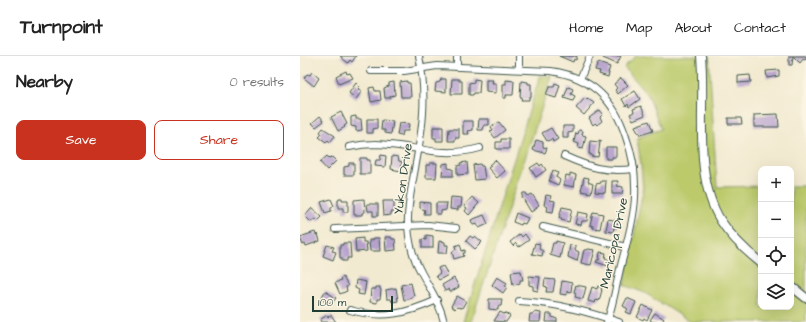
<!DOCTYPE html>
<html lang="en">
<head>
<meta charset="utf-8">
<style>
  body { margin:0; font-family:"Architects Daughter",sans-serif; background:#f6f6f6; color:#222 }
  .controls { position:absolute; right:12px; bottom:12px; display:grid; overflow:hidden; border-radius:8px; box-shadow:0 4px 16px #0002 }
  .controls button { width:36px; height:36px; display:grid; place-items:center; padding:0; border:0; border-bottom:1px solid #e0e0e0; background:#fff; color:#222; font:20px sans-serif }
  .scale { position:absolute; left:12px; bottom:10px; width:81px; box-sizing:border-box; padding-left:4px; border:2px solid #1f3d34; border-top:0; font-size:11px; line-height:14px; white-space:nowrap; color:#1f3d34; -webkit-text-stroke:3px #fcf5e5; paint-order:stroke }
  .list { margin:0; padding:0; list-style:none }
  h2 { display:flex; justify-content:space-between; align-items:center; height:52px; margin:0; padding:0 16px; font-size:17px }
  h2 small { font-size:13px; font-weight:400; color:#767676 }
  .actions { display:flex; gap:8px; padding:12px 16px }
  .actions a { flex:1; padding:9px 0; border:1px solid #c8321e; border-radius:8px; text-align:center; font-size:14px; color:#c8321e }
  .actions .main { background:#c8321e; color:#fff }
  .icon { flex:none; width:22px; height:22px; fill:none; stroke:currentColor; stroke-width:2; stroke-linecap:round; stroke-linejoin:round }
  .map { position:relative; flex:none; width:506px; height:266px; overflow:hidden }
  header { display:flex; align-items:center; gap:24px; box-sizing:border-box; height:56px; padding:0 20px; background:#fff; border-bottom:1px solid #e0e0e0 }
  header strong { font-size:19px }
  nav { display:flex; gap:22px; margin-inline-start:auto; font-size:14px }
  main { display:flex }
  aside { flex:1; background:#fff }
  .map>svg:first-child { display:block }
  .green { fill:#bcca6c; stroke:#6e8450 }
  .building { fill:#b6a1cd }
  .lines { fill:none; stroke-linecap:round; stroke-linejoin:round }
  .minor-casing { stroke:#3f574b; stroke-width:8 }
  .major-casing { stroke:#3f574b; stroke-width:10 }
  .minor { stroke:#fff; stroke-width:6 }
  .major { stroke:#fff; stroke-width:8 }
  .labels { text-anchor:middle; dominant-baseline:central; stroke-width:3; stroke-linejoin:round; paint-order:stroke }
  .street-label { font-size:13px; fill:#1f3d34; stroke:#fcf5e5 }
</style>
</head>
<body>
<header>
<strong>Turnpoint</strong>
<nav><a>Home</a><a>Map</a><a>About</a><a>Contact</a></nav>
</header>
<main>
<aside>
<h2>Nearby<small>0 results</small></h2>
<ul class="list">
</ul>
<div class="actions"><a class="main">Save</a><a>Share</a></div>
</aside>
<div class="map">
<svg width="506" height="266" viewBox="0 0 506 266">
  <rect width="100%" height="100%" fill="#fcf5e5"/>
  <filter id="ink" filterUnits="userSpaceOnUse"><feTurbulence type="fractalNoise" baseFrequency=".025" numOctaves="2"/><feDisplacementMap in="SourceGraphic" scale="8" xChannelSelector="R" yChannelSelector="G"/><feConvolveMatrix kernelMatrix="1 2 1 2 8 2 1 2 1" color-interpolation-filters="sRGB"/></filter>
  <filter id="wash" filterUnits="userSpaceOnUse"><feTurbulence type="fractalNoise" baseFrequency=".012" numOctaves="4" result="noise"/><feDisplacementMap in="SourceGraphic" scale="16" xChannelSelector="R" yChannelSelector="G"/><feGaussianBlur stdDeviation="0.9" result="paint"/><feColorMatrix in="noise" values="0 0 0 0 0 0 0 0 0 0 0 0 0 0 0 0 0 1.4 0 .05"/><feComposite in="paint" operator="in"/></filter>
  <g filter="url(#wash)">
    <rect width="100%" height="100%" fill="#f2ead0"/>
    <g class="green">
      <polygon points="336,0 409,0 417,131 461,130 461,251 491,251 491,130 506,130 506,266 391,266 345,237 324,229 343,134 341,109 337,82 361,73 348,39 324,11"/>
      <polygon points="240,20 252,21 171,266 163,266"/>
    </g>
    <g id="blocks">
      <g class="building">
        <polygon points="40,0 56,0 52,6 50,4 48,7"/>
        <polygon points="259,0 277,0 276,4 274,3 273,6"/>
        <polygon points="304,0 321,0 317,8 303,2"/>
        <polygon points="489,0 506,0 506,3 505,4 503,3 500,7 493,0 492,9 489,9"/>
        <polygon points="298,7 310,11 308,17 309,17 308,21 299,18 300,15 295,14"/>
        <polygon points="479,14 479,20 467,22 466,15"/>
        <polygon points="46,15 47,18 50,17 53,22 39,28 36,20"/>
        <polygon points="12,16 19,22 14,30 4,22 7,18 10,19"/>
        <polygon points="450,19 451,26 438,27 438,20"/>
        <polygon points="321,22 328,29 318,38 315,34 317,32 314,28"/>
        <polygon points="141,23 146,23 146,36 135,35 136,27 140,26"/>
        <polygon points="152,23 159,23 159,25 162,25 162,38 151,38"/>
        <polygon points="174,23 180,24 179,37 174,37 173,39 169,39 169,27 174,26"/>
        <polygon points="186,24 193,24 192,27 196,27 196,37 186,36"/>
        <polygon points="206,24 214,25 213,39 206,39 206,42 203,42 203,28 206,28"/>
        <polygon points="107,25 107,27 110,27 111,41 101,41 100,26"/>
        <polygon points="221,25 228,26 228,28 231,28 231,41 229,41 229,44 221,44 222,41 220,41"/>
        <polygon points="94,26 95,39 90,40 90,42 85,42 84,32 89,30 89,27"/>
        <polygon points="56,27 60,31 58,33 62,35 56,43 49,37"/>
        <polygon points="255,27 260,29 256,42 246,39 249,31 254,31"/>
        <polygon points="74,31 75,35 80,35 81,44 71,46 69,32"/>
        <polygon points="268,31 273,33 271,38 275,40 273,45 264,42"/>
        <polygon points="335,35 340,43 329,51 328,48 326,50 322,43"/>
        <polygon points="285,42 287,44 288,43 294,47 284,59 276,52"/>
        <polygon points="341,50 345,59 333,64 330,58 334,56 333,53"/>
        <polygon points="300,54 303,58 300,61 302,65 297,69 295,67 293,69 289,62"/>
        <polygon points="41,56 47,68 44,70 45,71 38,75 31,61"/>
        <polygon points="478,58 479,71 454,71 454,59"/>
        <polygon points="20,60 24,65 16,71 12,67"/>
        <polygon points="56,60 56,63 61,63 62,74 56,75 56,71 51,70 51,61"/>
        <polygon points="428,62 441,62 442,68 428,68"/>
        <polygon points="67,63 77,63 77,72 73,73 73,77 67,77"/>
        <polygon points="179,63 189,63 189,69 184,69 183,74 178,74"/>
        <polygon points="82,64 93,65 91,78 85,77 85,74 81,74"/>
        <polygon points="163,65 173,65 173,74 168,75 169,78 163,78"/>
        <polygon points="349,65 353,75 340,79 339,76 338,77 335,70"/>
        <polygon points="199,66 205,74 195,82 190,75 193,74 191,71"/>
        <polygon points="99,67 109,68 108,75 103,75 102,80 97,79"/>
        <polygon points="263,70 273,70 273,76 268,77 268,82 263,82"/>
        <polygon points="133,71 143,71 143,85 136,85 136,82 133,82"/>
        <polygon points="23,72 35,80 30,86 28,84 26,86 19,81 22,78 20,76"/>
        <polygon points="251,72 258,83 253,86 252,83 247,85 242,77"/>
        <polygon points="149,73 159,73 159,82 155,82 155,85 148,85"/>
        <polygon points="279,74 283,75 282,79 286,80 283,93 278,92 279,88 274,86 276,77 278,78"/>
        <polygon points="201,83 209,83 209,93 196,93 196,86 201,86"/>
        <polygon points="236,84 243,86 243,91 247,92 245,97 233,94"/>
        <polygon points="299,84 302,85 300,86 298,101 291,100 291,98 289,98 290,85 299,86"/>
        <polygon points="306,91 316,91 316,101 312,101 312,103 306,103"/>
        <polygon points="81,99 86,100 85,111 75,110 76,104 80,104"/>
        <polygon points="27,100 29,102 32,101 36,105 27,114 20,106"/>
        <polygon points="92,100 98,101 99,105 102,106 101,115 91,113"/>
        <polygon points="60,102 67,102 67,104 70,104 70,118 60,118"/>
        <polygon points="195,104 205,115 197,122 188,112 191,110 189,109"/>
        <polygon points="167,106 168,118 157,119 157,110 161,109 160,107"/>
        <polygon points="49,107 54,107 54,119 44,119 44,111 49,110"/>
        <polygon points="130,107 137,107 136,122 126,122 126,109 130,109"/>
        <polygon points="148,107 148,112 153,113 153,120 142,120 143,108"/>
        <polygon points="238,107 240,110 242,108 246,114 236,121 230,112"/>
        <polygon points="180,108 181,110 183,110 185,123 175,124 173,109"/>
        <polygon points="253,114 258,117 256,121 260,124 258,129 249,125"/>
        <polygon points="270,117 276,119 274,131 264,129 266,119 270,120"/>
        <polygon points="284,121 289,122 288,126 293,128 291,137 281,135"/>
        <polygon points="301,125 306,125 305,137 295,136 296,128 301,127"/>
        <polygon points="312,125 318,125 317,130 323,131 322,138 312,138"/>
        <polygon points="223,137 226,137 228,140 232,138 239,149 236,151 237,152 231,156 222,141"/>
        <polygon points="246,139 251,140 250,144 255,145 253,156 247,155 248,151 244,149"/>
        <polygon points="151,141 162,142 161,151 158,151 158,154 150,153"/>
        <polygon points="172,141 179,147 169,159 165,155 167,152 164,150"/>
        <polygon points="39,142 42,142 42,144 48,144 48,156 43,156 43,152 38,152 38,144 39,144"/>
        <polygon points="31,143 34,150 31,152 31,155 25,157 21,146"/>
        <polygon points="64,143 65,156 62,157 62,159 54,159 54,144"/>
        <polygon points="83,145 94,145 94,156 91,156 91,159 84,160"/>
        <polygon points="120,146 130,147 130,158 124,158 125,154 120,152"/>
        <polygon points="136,147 147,147 146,154 141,155 141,158 136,158"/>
        <polygon points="67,148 78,148 78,160 73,160 73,155 68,155"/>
        <polygon points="262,151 272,153 269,166 261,164 262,162 259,162"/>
        <polygon points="12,152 22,161 18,165 15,163 11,166 5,160"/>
        <polygon points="278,156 288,158 287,165 282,165 281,169 275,168"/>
        <polygon points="293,156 303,158 300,173 293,172 293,170 290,169"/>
        <polygon points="216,157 228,162 225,168 222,167 221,169 213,166"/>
        <polygon points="184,159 188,168 179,172 177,168 173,169 171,164"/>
        <polygon points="308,163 318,165 317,172 314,171 313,176 306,175"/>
        <polygon points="15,176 16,179 18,178 20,185 6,190 5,188 3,189 0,182 3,181 3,180"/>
        <polygon points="220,178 222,181 225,178 229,184 219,191 216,187 213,190 210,186"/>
        <polygon points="126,179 133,180 133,192 122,192 122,183 126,184"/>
        <polygon points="170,180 173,182 175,180 182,186 175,193 166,185"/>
        <polygon points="85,181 91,181 92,183 95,183 96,194 86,195"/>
        <polygon points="63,182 63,186 66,186 67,195 56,196 55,183"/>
        <polygon points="74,182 79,182 80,195 70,195 69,184 73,184"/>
        <polygon points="139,185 145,186 145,189 148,189 147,197 138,197"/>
        <polygon points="256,185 263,187 260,202 250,199 253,187 256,187"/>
        <polygon points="43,187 50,187 51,202 47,202 47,205 42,205 42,202 40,202 40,189 43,189"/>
        <polygon points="235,187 240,188 239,193 243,195 242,200 232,198"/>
        <polygon points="160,188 162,195 165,194 165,197 163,197 164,200 154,203 152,196 156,193 155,190"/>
        <polygon points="27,189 34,191 32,195 36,196 33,204 23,200"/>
        <polygon points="270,189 276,190 275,194 279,196 277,205 268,201"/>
        <polygon points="288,193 295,194 291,209 281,207 284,194 287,194"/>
        <polygon points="300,196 306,197 305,202 309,204 308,210 296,206 297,204 299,204"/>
        <polygon points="143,210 148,219 139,224 136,220 140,217 138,212"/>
        <polygon points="221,215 223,224 220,224 220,227 213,229 211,216"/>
        <polygon points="229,220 240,221 238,235 233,234 233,230 229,229"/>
        <polygon points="43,221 48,230 46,231 47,235 40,238 35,227 41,224 40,223"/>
        <polygon points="197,221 207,227 205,230 207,231 203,237 192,229"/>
        <polygon points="154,222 159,231 150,236 149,233 145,235 142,229"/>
        <polygon points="245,223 255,224 253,236 246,236 247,231 244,230"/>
        <polygon points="56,224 66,226 64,239 58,238 59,234 55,232"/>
        <polygon points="262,225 272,227 271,236 267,235 267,239 260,238"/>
        <polygon points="111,227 114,240 112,240 112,242 104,244 101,229"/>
        <polygon points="276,229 286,231 283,243 275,241 276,237 274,236"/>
        <polygon points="298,230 302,232 301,234 302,234 299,245 296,244 295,247 288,245 292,231 297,233"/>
        <polygon points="76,231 80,231 80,233 81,234 80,243 77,243 77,247 70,246 71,233 76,233"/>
        <polygon points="96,232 98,245 92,246 91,243 87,243 86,234"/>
        <polygon points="25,235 36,242 33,246 30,246 29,248 21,243"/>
        <polygon points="157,240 166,245 162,252 157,251 155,253 151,250"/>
        <polygon points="327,242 336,246 331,258 326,256 328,253 323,250"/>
        <polygon points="189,243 202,243 201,250 198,250 198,254 189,253"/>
        <polygon points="343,249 352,254 347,264 344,262 343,264 337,261"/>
        <polygon points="200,256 204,258 205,257 210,260 206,266 194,265"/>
        <polygon points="234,256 241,257 240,266 229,266 230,258 233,258"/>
        <polygon points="355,257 364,263 362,266 353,266 350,264"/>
        <polygon points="247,258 252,258 252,261 257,263 257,266 246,266"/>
        <polygon points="27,259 28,261 31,259 36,266 21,266 20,264"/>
      </g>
    </g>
  </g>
  <g filter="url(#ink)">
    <use href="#blocks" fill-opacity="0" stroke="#3f574b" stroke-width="1"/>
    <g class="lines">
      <defs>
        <g id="minor">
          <path d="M119,0C128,43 122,76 114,118C111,135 107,152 108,170C109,186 113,202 121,216C130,233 140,247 144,266"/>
          <polyline points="157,11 157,0"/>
          <polyline points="219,13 219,0"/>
          <path d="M71,15H104L137,10L251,15C291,21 314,43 326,81C333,100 336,120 335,141C334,165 326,189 320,213C316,230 313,249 307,266"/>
          <polyline points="280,23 290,0"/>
          <path d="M49,91C58,89 67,88 76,88C115,89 140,103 180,92"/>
          <path d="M264,100C291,112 304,116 334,113"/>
          <polyline points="243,171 326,191"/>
          <polyline points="35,173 128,169 156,172"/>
          <path d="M219,245C256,247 285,255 319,266"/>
          <path d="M50,254C83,263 106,258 137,244"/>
        </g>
        <g id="major">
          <path d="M401,0C406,52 392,119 421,165C432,182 446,195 461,207"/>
          <polyline points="491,230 506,242"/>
        </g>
      </defs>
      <use href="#minor" class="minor-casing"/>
      <use href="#major" class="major-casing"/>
      <use href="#minor" class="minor"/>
      <use href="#major" class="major"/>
    </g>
  </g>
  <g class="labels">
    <g class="street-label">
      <text transform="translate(103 123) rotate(-82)">Yukon Drive</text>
      <text transform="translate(314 187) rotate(-78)">Maricopa Drive</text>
    </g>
  </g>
</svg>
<div class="controls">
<button>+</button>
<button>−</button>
<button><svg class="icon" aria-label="locate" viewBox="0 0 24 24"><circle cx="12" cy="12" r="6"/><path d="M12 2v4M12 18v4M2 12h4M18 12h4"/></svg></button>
<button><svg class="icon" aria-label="layers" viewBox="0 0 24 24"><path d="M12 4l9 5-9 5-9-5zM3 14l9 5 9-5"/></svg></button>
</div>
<div class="scale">100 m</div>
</div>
</main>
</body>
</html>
